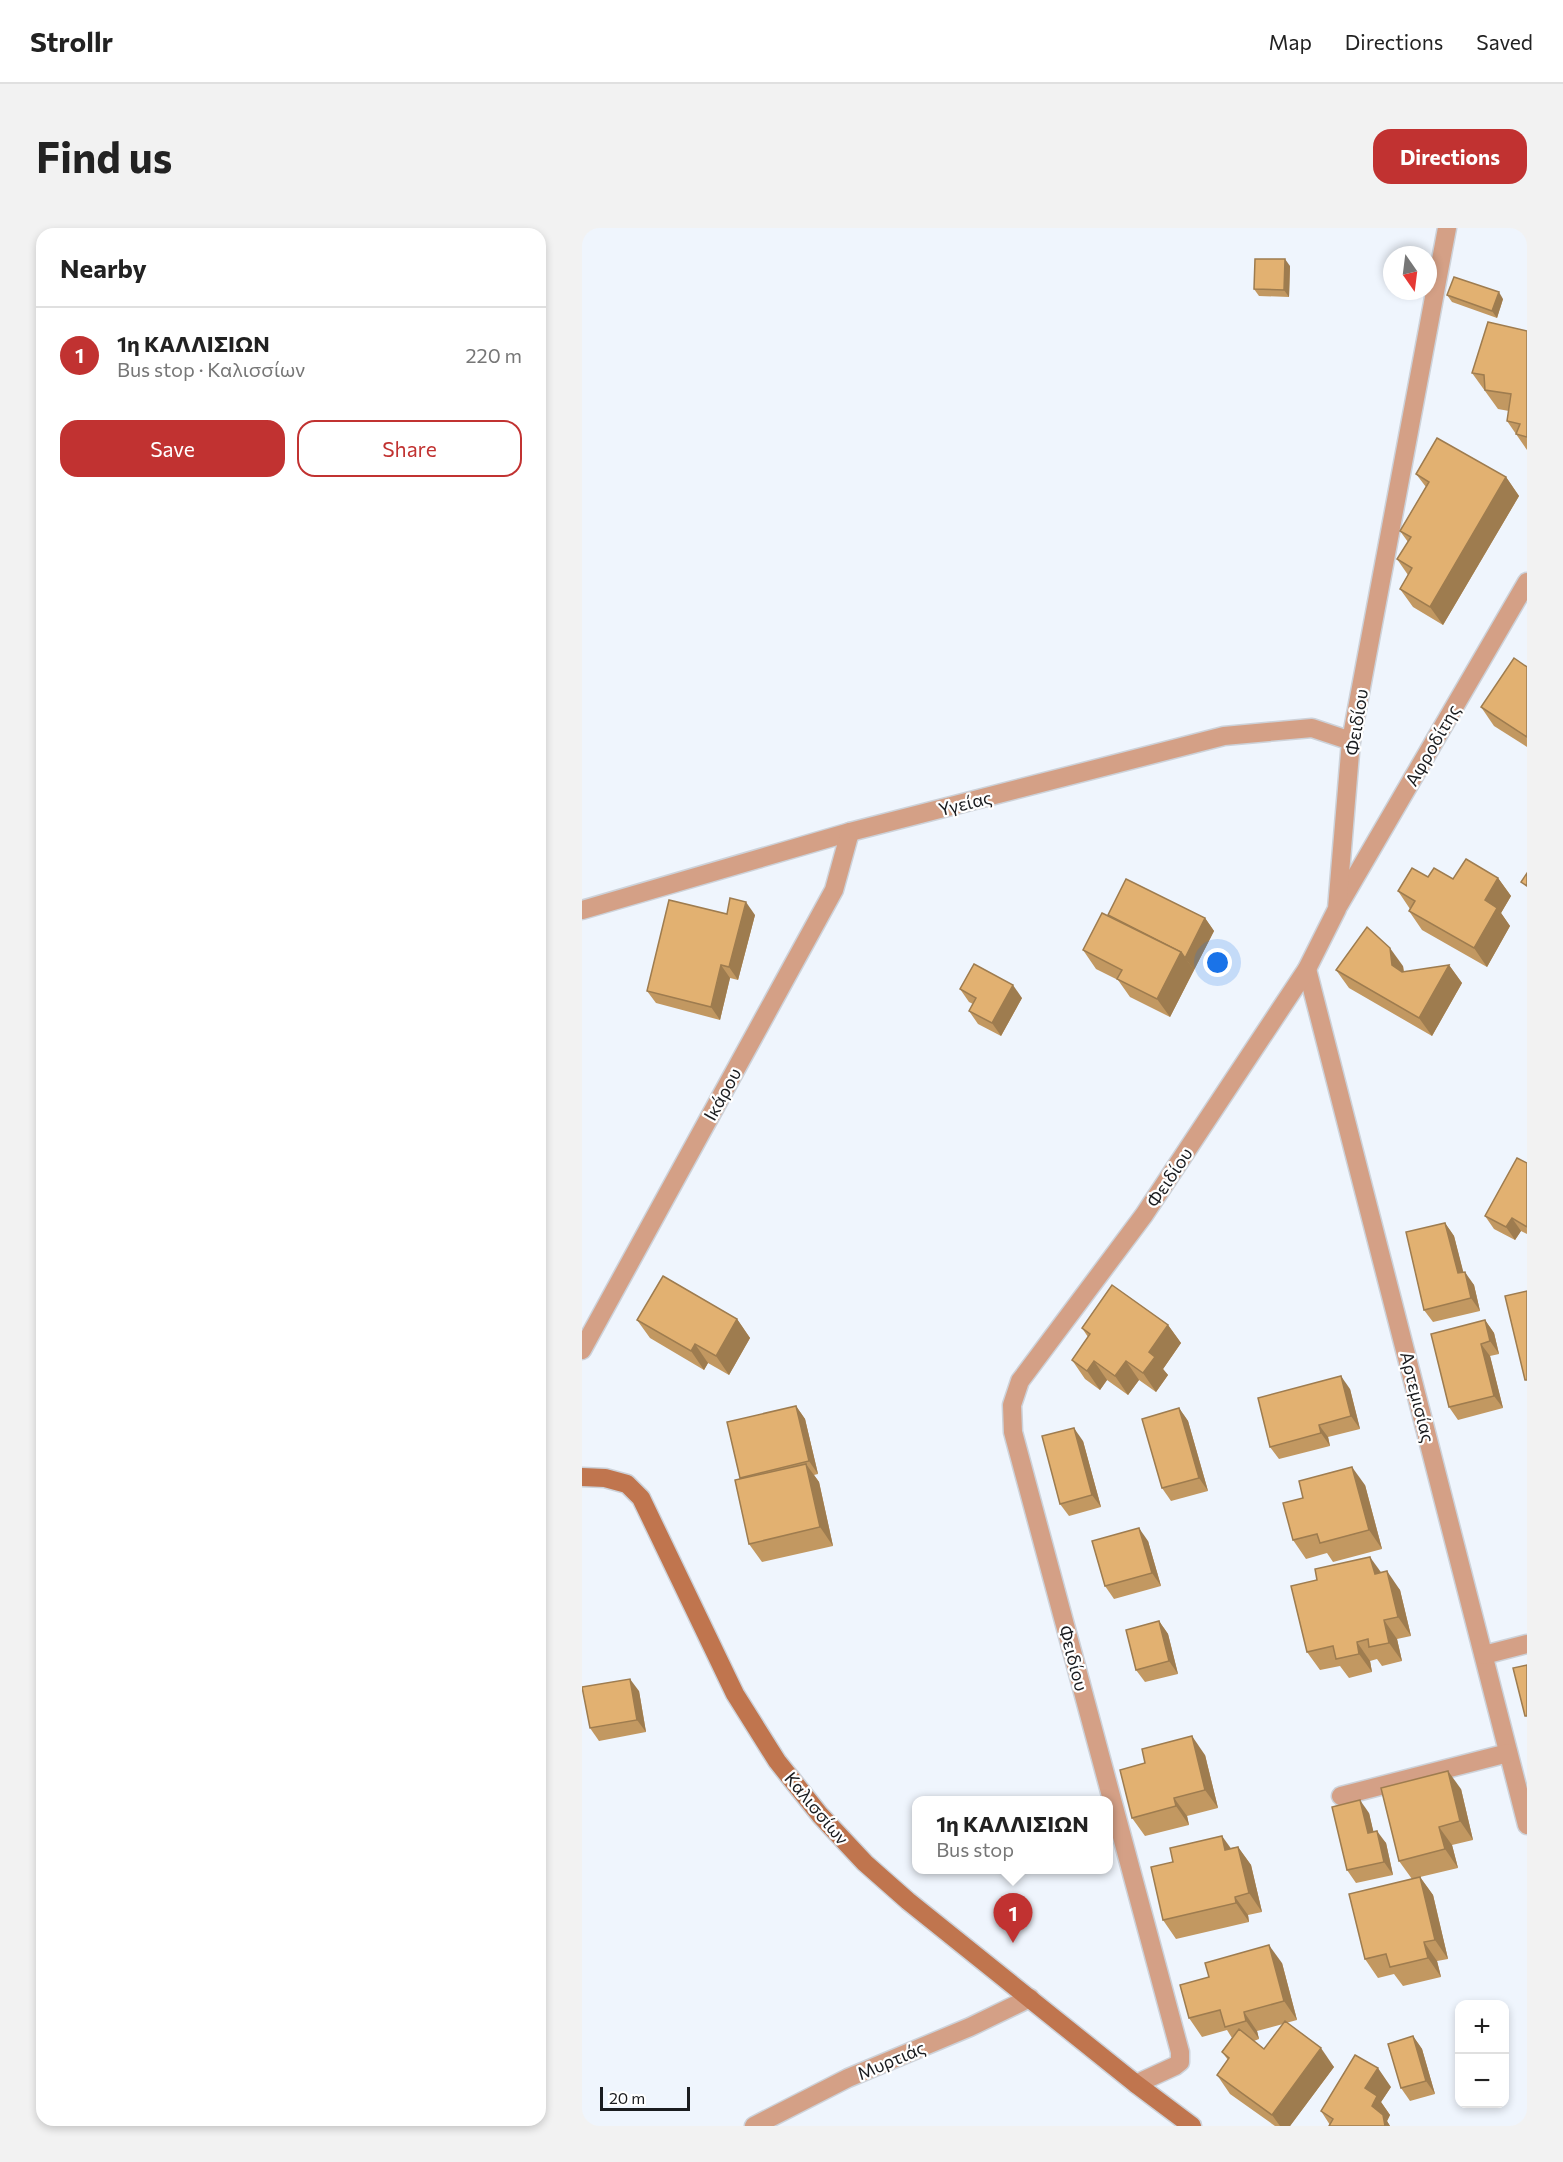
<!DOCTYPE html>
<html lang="en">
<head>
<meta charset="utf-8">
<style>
  body { margin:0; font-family:Commissioner,sans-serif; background:#f2f2f2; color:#222 }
  .controls { position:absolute; right:18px; bottom:18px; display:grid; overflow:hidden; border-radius:12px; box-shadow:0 3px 9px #0003 }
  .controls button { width:54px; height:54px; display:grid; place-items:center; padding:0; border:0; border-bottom:2px solid #e0e0e0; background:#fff; color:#222; font:30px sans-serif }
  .compass { position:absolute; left:801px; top:18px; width:54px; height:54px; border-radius:50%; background:#fff; box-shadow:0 3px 9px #0003; rotate:166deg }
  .scale { position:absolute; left:18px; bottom:15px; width:90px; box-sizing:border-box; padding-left:6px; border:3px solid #1a1c1f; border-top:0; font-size:16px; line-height:21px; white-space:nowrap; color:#1a1c1f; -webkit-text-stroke:4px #fff; paint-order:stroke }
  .you { position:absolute; left:636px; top:735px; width:21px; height:21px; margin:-15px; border:4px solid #fff; border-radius:50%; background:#1a73e8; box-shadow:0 0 0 9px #1a73e833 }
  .badge { display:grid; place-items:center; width:39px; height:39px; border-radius:50%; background:#c13231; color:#fff; font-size:20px; font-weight:700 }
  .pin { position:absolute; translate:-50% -50px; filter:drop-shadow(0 2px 3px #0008) }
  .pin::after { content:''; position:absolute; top:32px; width:21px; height:18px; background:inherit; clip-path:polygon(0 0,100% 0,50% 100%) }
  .popup { position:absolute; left:330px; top:1568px; width:201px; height:78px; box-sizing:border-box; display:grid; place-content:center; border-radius:12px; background:#fff; filter:drop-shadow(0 2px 4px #0005); font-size:20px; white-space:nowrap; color:#767676 }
  .popup b { font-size:22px; color:#222 }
  .popup::after { content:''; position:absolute; left:50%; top:100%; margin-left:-12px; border:12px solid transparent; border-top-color:#fff }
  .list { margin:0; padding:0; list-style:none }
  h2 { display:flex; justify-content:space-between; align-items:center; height:78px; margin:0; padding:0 24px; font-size:26px }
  h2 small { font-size:20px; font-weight:400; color:#767676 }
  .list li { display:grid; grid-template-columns:39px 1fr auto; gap:18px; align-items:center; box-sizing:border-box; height:96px; padding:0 24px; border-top:2px solid #e0e0e0 }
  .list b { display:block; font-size:22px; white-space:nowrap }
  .list p { margin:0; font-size:20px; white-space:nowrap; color:#767676 }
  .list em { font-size:20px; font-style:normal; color:#767676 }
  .actions { display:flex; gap:12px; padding:18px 24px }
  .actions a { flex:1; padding:14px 0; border:2px solid #c13231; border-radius:18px; text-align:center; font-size:21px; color:#c13231 }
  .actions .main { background:#c13231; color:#fff }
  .map { position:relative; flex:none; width:945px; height:1898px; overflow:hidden; border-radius:18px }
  header { display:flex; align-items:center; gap:36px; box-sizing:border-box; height:84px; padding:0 30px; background:#fff; border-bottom:2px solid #e0e0e0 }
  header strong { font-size:28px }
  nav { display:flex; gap:33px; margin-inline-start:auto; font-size:21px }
  .intro { display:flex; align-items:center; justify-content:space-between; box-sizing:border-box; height:144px; padding:0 36px }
  h1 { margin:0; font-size:42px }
  .button { padding:15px 27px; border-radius:18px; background:#c13231; color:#fff; font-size:21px; font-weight:700 }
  main { display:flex; gap:36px; padding:0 36px }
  aside { flex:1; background:#fff; border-radius:18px; box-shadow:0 3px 9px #0003 }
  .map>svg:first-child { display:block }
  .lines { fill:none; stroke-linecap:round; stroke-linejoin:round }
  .minor-casing { stroke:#cdd2d9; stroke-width:21 }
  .secondary-casing { stroke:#cdd2d9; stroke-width:21 }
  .minor { stroke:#d4a086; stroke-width:18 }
  .secondary { stroke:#c0754e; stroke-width:18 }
  .wall { fill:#c29861; fill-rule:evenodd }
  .shaded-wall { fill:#9e7c4f }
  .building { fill:#e2b171; stroke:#9e7c4f; stroke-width:1.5 }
  .labels { text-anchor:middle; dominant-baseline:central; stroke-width:4.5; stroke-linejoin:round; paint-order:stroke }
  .street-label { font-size:18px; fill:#1a1c1f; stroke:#fff }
</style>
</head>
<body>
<header>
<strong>Strollr</strong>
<nav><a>Map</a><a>Directions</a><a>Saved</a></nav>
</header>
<div class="intro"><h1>Find us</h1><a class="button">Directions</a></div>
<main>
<aside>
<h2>Nearby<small></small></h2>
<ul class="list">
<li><span class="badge">1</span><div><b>1η ΚΑΛΛΙΣΙΩΝ</b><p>Bus stop · Καλισσίων</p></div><em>220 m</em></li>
</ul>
<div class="actions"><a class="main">Save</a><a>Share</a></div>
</aside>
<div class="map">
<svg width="945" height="1898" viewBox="0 0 945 1898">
  <rect width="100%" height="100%" fill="#eff5fd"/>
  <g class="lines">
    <defs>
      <g id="minor">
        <polyline points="757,677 945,354"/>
        <polyline points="0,682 268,604 642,508 730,500 769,513"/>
        <polyline points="725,741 945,1597"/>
        <polyline points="0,1122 252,662 268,604"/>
        <polyline points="902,1427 945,1416"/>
        <polyline points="759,1568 926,1525"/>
        <polyline points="554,1856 593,1838 598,1834 598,1824 431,1204 430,1177 438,1153 562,987 725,741 755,681 769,513 865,0"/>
        <polyline points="172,1898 266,1850 388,1799 448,1770"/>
      </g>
      <polyline id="secondary" points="0,1249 23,1250 45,1256 59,1270 153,1466 195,1533 238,1587 283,1635 326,1673 554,1856 610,1898"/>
    </defs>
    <use href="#minor" class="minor-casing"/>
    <use href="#secondary" class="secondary-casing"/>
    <use href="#minor" class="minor"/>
    <use href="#secondary" class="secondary"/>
  </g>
  <g class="wall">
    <polygon points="708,38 707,69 677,68 672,61"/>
    <polygon points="865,67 921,71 915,90 870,74"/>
    <polygon points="945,103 945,222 925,193 927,183 916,181 890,145"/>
    <polygon points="834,246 924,249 937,268 861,397 831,379 818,361 826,347 815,331 826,314 818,303 844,259"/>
    <polygon points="945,439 945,519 912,498 899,479"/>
    <polygon points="846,649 871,651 916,650 929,668 919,685 928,698 905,739 840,702 827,683 828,681 816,663"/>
    <polygon points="145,686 173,687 156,752 148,750 138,792 74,775 65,763"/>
    <polygon points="526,687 623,690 632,703 588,789 548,769 536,752 514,741 501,722"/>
    <polygon points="867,737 880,755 850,808 767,760 754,742 821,738 822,744"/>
    <polygon points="378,761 440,770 419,808 396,796 387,783 391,776 387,774"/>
    <polygon points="945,935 945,1006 939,1003 933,1012 912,1001 903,988"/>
    <polygon points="863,995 872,1008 881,1044 892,1057 898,1083 851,1094 842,1082"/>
    <polygon points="155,1091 168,1110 147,1147 126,1135 122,1142 68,1110 55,1092"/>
    <polygon points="903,1092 912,1105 917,1126 908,1128 921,1180 876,1192 867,1179"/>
    <polygon points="586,1097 599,1115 581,1141 586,1147 574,1164 557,1152 546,1167 525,1152 518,1162 503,1151 490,1132 506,1109 500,1100"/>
    <polygon points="768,1161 778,1201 746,1209 748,1218 697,1231 688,1219"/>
    <polygon points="214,1178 223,1191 236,1246 232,1247 237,1254 251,1318 180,1334 167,1316 158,1250"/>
    <polygon points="597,1180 606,1193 626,1263 589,1273 580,1260"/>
    <polygon points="501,1213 519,1279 487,1288 478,1276"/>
    <polygon points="783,1257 800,1321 751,1334 745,1325 724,1331 711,1312"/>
    <polygon points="566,1313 579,1358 532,1371 523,1358"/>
    <polygon points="800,1345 818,1362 829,1408 815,1411 820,1433 800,1438 795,1431 788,1433 790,1444 767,1450 758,1438 738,1442 725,1424"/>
    <polygon points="577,1393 586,1406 596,1446 563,1454 554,1442"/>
    <polygon points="57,1463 64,1504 17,1513 8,1500"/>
    <polygon points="623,1527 636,1580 605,1588 607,1597 563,1608 550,1590"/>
    <polygon points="879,1561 891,1612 870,1617 876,1640 838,1649 851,1667 866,1731 855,1733 859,1749 821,1758 812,1746 796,1750 783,1731 830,1651 817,1633"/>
    <polygon points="787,1585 791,1603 804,1615 811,1647 774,1655 765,1642"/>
    <polygon points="656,1619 669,1637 680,1684 666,1687 667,1694 594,1711 581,1692 649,1620"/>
    <path d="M700,1735L715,1792L704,1795L752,1839L708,1898H693L648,1866L635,1847L646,1832L640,1824L650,1810L645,1802L620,1809L607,1790ZM701,1796L682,1821L672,1813L677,1811L675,1803Z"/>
    <polygon points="831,1808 840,1821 853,1866 828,1873 819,1860"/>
    <polygon points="809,1859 799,1874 808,1887 805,1893 808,1898 748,1898 748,1897 739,1883"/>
  </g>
  <g class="shaded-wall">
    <polygon points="703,31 708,38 707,69 702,62"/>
    <polygon points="917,64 921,71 915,90 910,83"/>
    <polygon points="924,249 937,268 861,397 848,379"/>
    <polygon points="916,650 929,668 919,685 928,698 905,739 892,720 903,672"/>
    <polygon points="164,674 173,687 156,752 147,739"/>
    <polygon points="623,690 632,703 612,742 603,730"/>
    <polygon points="808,720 821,738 823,756 810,737"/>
    <polygon points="599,724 612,742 588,789 575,771"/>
    <polygon points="139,737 148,750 138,792 129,779"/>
    <polygon points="867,737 880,755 850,808 837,790"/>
    <polygon points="431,757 440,770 419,808 410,795"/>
    <polygon points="930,990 939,1003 933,1012 924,999"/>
    <polygon points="863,995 872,1008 885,1058 876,1045"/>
    <polygon points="883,1044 892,1057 898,1083 889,1070"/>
    <polygon points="155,1091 168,1110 147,1147 134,1128"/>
    <polygon points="903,1092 912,1105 917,1126 908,1113"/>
    <polygon points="586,1097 599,1115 581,1141 586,1147 574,1164 561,1145 567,1124"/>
    <polygon points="113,1116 126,1135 122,1142 109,1123"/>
    <polygon points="899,1116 908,1128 921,1180 912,1168"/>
    <polygon points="512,1133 525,1152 518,1162 505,1143"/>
    <polygon points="544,1133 557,1152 546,1167 533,1148"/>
    <polygon points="759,1148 768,1161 778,1201 769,1188"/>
    <polygon points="214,1178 223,1191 236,1246 227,1233"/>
    <polygon points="597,1180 606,1193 626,1263 617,1250"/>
    <polygon points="737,1197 746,1209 748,1218 739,1205"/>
    <polygon points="492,1200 501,1213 519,1279 510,1267"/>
    <polygon points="224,1236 237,1254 251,1318 238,1299"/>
    <polygon points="770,1239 783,1257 800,1321 787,1302"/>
    <polygon points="557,1300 566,1313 579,1358 570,1345"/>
    <polygon points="788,1329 801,1347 793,1346"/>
    <polygon points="805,1343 818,1362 829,1408 816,1389"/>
    <polygon points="802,1392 815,1411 820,1433 807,1415"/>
    <polygon points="577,1393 586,1406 596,1446 587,1433"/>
    <polygon points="775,1414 788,1433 790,1444 777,1426"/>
    <polygon points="48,1451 57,1463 64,1504 55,1492"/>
    <polygon points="610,1508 623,1527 636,1580 623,1562"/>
    <polygon points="866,1543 879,1561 891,1612 878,1593"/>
    <polygon points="592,1570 605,1588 607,1597 594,1578"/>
    <polygon points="778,1572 787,1585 795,1618 786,1605"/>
    <polygon points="857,1599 870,1617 876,1640 863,1621"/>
    <polygon points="795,1603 804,1615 811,1647 802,1634"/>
    <polygon points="640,1608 653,1626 643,1622"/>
    <polygon points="656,1619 669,1637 680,1684 667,1665"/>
    <polygon points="838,1649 851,1667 866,1731 853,1712"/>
    <polygon points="653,1669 666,1687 667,1694 654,1675"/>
    <polygon points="842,1714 855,1733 859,1749 846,1730"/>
    <polygon points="687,1717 700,1735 715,1792 702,1773"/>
    <polygon points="662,1784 675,1803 677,1811 664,1793"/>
    <polygon points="831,1808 840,1821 853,1866 844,1853"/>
    <polygon points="739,1820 752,1839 708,1898 698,1898 690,1887"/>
    <polygon points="796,1840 809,1859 799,1874 808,1887 805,1893 808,1898 803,1898 790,1878 783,1860"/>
  </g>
  <g class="building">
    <polygon points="673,31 703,31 702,62 672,61"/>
    <polygon points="872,49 917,64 910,83 865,67"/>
    <polygon points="906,94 945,103 945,209 934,206 938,196 925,193 929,166 903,162 902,147 890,145"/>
    <polygon points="855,210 924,249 848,379 818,361 830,340 815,331 829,309 818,303 847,254 834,246"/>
    <polygon points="932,430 945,439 945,509 899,479"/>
    <polygon points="884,631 916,650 903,672 915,680 892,720 827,683 833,673 816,663 830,640 846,649 852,640 871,651"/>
    <polygon points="945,645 945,658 939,654"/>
    <polygon points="544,651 623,690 603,730 599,724 526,687"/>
    <polygon points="148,670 164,674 147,739 139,737 129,779 65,763 87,672 145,686"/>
    <polygon points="520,685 599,724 575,771 535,751 540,742 501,722"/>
    <polygon points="785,699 808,720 810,737 820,744 867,737 837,790 754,742"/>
    <polygon points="392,736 431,757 410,795 387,783 394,770 378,761"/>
    <polygon points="935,930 945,935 945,999 930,990 924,999 903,988"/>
    <polygon points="863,995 876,1045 883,1044 889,1070 842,1082 824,1004"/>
    <polygon points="81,1048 155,1091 134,1128 113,1116 109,1123 55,1092"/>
    <polygon points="530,1057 586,1097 567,1124 573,1129 561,1145 544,1133 533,1148 512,1133 505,1143 490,1132 508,1106 500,1100"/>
    <polygon points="945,1063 945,1152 943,1152 923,1068"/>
    <polygon points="903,1092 908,1113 899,1116 912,1168 867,1179 849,1106"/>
    <polygon points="759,1148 769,1188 737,1197 739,1205 688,1219 676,1170"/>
    <polygon points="214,1178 227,1233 158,1250 145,1194"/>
    <polygon points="597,1180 617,1250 580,1260 560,1191"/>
    <polygon points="492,1200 510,1267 478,1276 460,1208"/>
    <polygon points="224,1236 238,1299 167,1316 153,1252"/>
    <polygon points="770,1239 787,1302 738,1315 735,1306 711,1312 701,1275 721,1270 717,1253"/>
    <polygon points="557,1300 570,1345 523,1358 510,1313"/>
    <polygon points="788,1329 793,1346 805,1343 816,1389 802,1392 807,1415 787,1419 786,1411 775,1414 777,1426 754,1431 751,1418 725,1424 709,1358 735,1352 733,1341"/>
    <polygon points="577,1393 587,1433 554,1442 544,1402"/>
    <polygon points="945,1437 945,1488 943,1488 931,1440"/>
    <polygon points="48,1451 55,1492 8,1500 0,1459"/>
    <polygon points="610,1508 623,1562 592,1570 594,1578 550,1590 538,1542 563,1535 560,1521"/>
    <polygon points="866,1543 878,1593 857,1599 863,1621 817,1633 799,1560"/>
    <polygon points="778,1572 786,1605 795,1603 802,1634 765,1642 750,1579"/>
    <polygon points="640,1608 643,1622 656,1619 667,1665 653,1669 654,1675 581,1692 569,1639 591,1634 588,1620"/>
    <polygon points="838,1649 853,1712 842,1714 846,1730 808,1739 804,1726 783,1731 767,1666"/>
    <polygon points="687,1717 702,1773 662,1784 664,1793 643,1799 638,1782 607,1790 598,1757 627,1749 623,1735"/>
    <polygon points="703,1793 739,1820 690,1887 635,1847 647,1830 640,1824 657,1801 682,1821"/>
    <polygon points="831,1808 844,1853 819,1860 806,1816"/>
    <polygon points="773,1827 796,1840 783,1860 795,1868 790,1878 801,1887 803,1898 747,1898 751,1891 739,1883"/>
  </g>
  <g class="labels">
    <g class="street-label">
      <text transform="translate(774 494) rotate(-81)">Φειδίου</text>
      <text transform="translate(850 517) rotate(-60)">Αφροδίτης</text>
      <text transform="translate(383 575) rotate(-14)">Υγείας</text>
      <text transform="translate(140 866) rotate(-61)">Ικάρου</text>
      <text transform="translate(587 949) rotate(-56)">Φειδίου</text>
      <text transform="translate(836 1169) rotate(76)">Αρτεμισίας</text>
      <text transform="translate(492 1430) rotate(75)">Φειδίου</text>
      <text transform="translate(235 1580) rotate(50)">Καλισσίων</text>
      <text transform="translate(309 1832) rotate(-23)">Μυρτιάς</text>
    </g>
  </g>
</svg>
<div class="controls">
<button>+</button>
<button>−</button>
</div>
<svg class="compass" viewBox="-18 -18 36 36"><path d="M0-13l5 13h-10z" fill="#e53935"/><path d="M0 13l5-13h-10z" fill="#767676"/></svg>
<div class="scale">20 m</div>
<div class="you"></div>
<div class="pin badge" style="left:431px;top:1715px">1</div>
<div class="popup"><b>1η ΚΑΛΛΙΣΙΩΝ</b>Bus stop</div>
</div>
</main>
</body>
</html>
